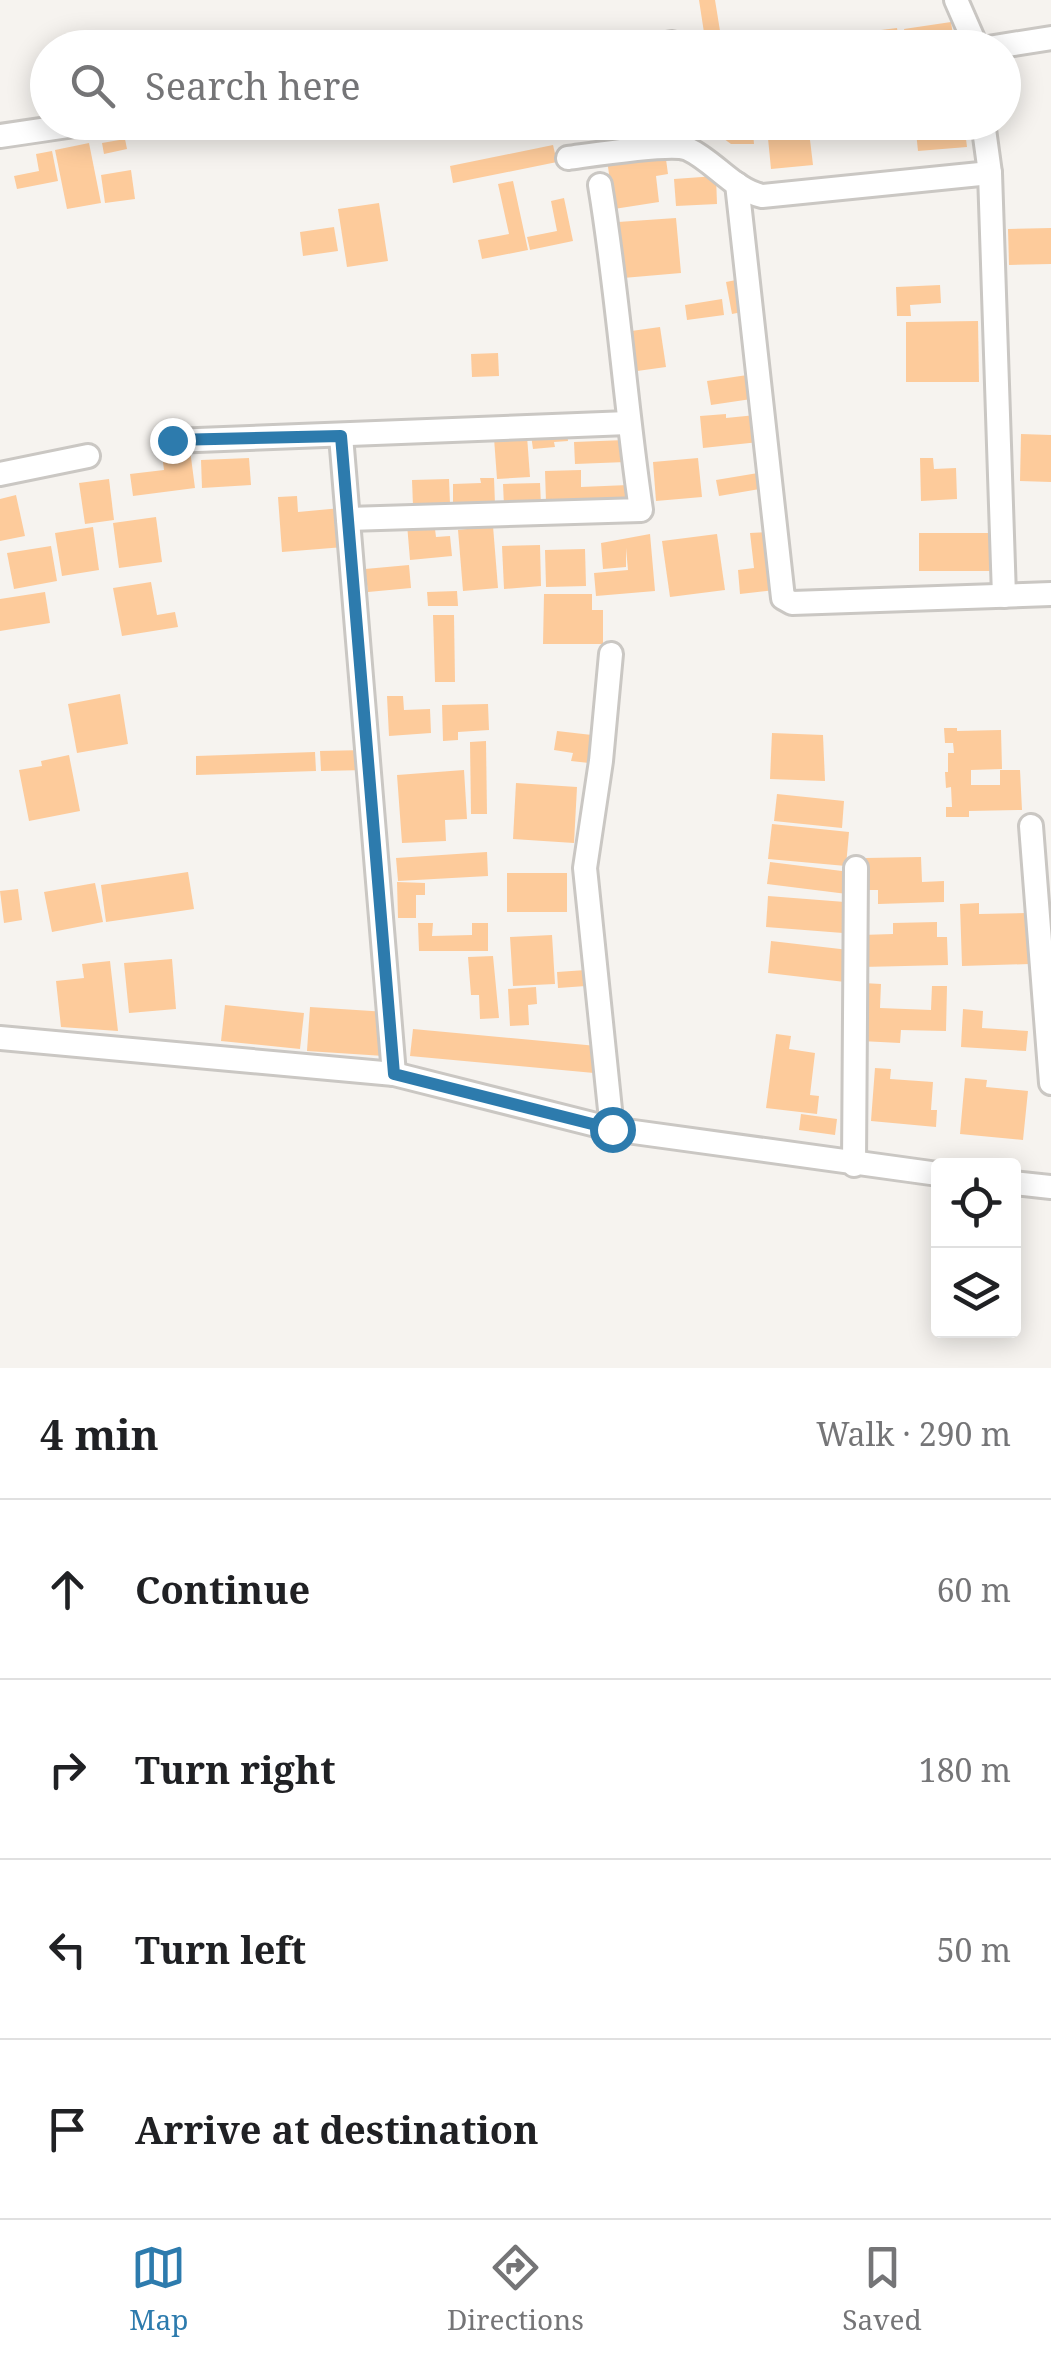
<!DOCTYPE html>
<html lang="en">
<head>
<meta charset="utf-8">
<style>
  body { margin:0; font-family:"Noto Serif",serif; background:#f6f6f6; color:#202124 }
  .controls { position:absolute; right:30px; bottom:30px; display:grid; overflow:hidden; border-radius:10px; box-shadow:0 5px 25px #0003 }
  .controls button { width:90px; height:90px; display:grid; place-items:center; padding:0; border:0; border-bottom:2px solid #e0e0e0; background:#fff; color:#202124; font:50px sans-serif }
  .stop { position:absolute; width:30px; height:30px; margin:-22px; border:8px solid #2d7bad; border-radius:50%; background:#fff }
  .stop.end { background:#2d7bad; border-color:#fff; box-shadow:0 2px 10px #0008 }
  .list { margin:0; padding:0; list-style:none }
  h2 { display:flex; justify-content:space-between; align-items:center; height:130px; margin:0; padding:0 40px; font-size:42px }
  h2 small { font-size:32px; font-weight:400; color:#757577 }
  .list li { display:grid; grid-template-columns:65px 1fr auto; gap:30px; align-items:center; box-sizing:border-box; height:180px; padding:0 40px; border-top:2px solid #e0e0e0 }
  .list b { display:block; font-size:38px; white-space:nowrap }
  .list em { font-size:32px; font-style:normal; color:#757577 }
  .icon { flex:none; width:55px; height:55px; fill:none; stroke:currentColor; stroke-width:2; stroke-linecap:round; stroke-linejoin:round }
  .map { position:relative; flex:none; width:1051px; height:1368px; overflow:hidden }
  .search { position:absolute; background:#fff; box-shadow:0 5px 25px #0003; left:30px; right:30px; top:30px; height:110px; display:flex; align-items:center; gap:25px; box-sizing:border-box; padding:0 35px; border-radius:55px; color:#757577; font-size:38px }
  .sheet { height:850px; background:#fff }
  nav { display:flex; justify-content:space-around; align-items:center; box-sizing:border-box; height:140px; border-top:2px solid #e0e0e0; background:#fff; font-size:28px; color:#757577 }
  nav a { display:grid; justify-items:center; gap:5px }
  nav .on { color:#2d7bad }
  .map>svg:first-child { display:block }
  .building { fill:#fdcb9b }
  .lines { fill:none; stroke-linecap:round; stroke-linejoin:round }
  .street-casing { stroke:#cac7c3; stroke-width:28 }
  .street { stroke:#fff; stroke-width:22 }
  .route { stroke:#2d7bad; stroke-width:12 }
</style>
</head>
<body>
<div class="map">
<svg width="1051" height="1368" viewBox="0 0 1051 1368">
  <rect width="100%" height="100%" fill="#f6f3ef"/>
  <g class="building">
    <polygon points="699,0 715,0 721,37 705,39"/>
    <polygon points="951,22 955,48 907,48 904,29"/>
    <polygon points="897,28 900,48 858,48 857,33"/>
    <polygon points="701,122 752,122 754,144 731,144"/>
    <polygon points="915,122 964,122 967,147 918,151"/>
    <polygon points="808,123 813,165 771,169 767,128"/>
    <polygon points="125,139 127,149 104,154 102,143"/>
    <polygon points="89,143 101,203 67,209 55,150"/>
    <polygon points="553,145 557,162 453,183 450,166"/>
    <polygon points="52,151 58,181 17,189 14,176 39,171 36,154"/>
    <polygon points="665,152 668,174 656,176 659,202 614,209 607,160"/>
    <polygon points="131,170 135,199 105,203 101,175"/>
    <polygon points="716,176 717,204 676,206 674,179"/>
    <polygon points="513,181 528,250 482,259 478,240 509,234 498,184"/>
    <polygon points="564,198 573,241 530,250 527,237 557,231 551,201"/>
    <polygon points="379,203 388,261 347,267 338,209"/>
    <polygon points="676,218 681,273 623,278 618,222"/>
    <polygon points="334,227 338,251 303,256 300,232"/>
    <polygon points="1051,228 1051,264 1009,265 1008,229"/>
    <polygon points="741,279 747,311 732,314 726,282"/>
    <polygon points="940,285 941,303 910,305 911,316 897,316 896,287"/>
    <polygon points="722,299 724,315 687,320 685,305"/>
    <polygon points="978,321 979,382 906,382 906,322"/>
    <polygon points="660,327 666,367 630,372 624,332"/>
    <polygon points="498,353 499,376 472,377 471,354"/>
    <polygon points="754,374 758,398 711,405 707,381"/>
    <polygon points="726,414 726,418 756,415 759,442 703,448 700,416"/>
    <polygon points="567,432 568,441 554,442 555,447 533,449 531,435"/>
    <polygon points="1021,434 1051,435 1051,482 1020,481"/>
    <polygon points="527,436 530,477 497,479 494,438"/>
    <polygon points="625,440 626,462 575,464 574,442"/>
    <polygon points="190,450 195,488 133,496 130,474 164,470 162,454"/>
    <polygon points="249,458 251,485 202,488 201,460"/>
    <polygon points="698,458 702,497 656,501 653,462"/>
    <polygon points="920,458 933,458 934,469 956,468 957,499 921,501"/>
    <polygon points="581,470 581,487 628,485 628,499 546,502 545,471"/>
    <polygon points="764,472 766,488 719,496 716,480"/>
    <polygon points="480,478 494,478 495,504 453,505 453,484 481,483"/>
    <polygon points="109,479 114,520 85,524 79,483"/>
    <polygon points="449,479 450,504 413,506 412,480"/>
    <polygon points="540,483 541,505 504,506 503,484"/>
    <polygon points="16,495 25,536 0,541 0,499"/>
    <polygon points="297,496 298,512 341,508 344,547 282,552 278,497"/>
    <polygon points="156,517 162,562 119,568 113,523"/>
    <polygon points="434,521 436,537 450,536 452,556 410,560 407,524"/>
    <polygon points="493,526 498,588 463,591 458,530"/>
    <polygon points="93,527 99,570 62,576 55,533"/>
    <polygon points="769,532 775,590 740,594 738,570 754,568 750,533"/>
    <rect x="919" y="533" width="76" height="38"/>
    <polygon points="650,534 655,591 596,596 594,573 628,570 626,548 626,567 603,569 601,543"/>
    <polygon points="717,534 725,590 670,597 662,541"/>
    <polygon points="540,545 541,586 504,589 502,546"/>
    <polygon points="51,546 57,581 14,589 7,553"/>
    <polygon points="585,549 586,586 546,587 545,550"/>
    <polygon points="409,565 411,588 368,592 365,569"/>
    <polygon points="151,582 157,615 175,612 178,627 122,636 113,588"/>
    <polygon points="457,591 458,606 428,606 427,592"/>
    <polygon points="45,592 50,623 0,631 0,599"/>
    <polygon points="544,594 592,594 592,610 603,610 603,644 543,644"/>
    <polygon points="433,615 454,615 455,682 435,682"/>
    <polygon points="120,694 128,744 77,753 68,704"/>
    <polygon points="387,696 403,696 404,710 430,709 431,733 389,736"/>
    <polygon points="488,704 489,730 458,732 458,740 443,741 442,705"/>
    <polygon points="944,728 957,728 957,731 1001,730 1002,769 971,770 971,785 1000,785 1000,770 1020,770 1022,810 969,811 969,817 946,817 946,807 952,807 951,787 946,788 945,772 948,772 948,753 954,753 953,743 945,743"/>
    <polygon points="557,731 592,735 589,763 571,761 573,753 554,750"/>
    <polygon points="772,733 823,735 825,781 770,779"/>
    <polygon points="486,741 487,814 471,814 470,742"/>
    <polygon points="366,750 366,770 321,771 320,751"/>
    <polygon points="315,752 316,771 196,775 196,756"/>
    <polygon points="69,755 80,811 29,821 19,770 42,766 41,761"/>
    <polygon points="464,770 467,819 445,820 446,841 402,843 397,775"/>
    <polygon points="516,783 577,787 574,843 513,839"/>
    <polygon points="777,794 844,801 842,828 774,821"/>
    <polygon points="772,824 849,832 846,866 768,859"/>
    <polygon points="487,852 488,876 398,881 396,858"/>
    <polygon points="921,857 922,882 944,881 944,902 878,904 878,890 867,890 866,858"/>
    <polygon points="770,862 850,872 847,894 767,884"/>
    <polygon points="188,872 194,909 106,922 101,885"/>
    <rect x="507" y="873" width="60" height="39"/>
    <polygon points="397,882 425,883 425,895 416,895 416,918 398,918"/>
    <polygon points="95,883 103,922 52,932 44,892"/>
    <polygon points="18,889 22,920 4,923 0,891"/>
    <polygon points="768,896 845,902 843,933 766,927"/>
    <polygon points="979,903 979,914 1027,913 1029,964 962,966 960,904"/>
    <polygon points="937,922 937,937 947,937 948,965 862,967 861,935 893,934 893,923"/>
    <polygon points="418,923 433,923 432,936 472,935 472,923 488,923 488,951 419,951"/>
    <polygon points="552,935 555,984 513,986 510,937"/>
    <polygon points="771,941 849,950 845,982 768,973"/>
    <polygon points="493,956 499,1018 480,1019 479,995 471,995 468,957"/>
    <polygon points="172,959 176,1009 129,1013 124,963"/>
    <polygon points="110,961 118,1031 61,1027 56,981 84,978 82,964"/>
    <polygon points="586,970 586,986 558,988 557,972"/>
    <polygon points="863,983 881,984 880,1008 931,1010 932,986 947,986 946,1031 901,1030 900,1043 861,1041"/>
    <polygon points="536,987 537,1004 528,1005 529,1025 510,1026 508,989"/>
    <polygon points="225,1005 304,1013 300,1049 221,1041"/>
    <polygon points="310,1007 387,1012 384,1056 307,1051"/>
    <polygon points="963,1009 983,1011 982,1028 1028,1031 1026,1051 961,1047"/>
    <polygon points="413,1029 597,1046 594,1073 410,1056"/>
    <polygon points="776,1034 791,1036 789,1049 815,1053 810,1095 819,1096 817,1114 766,1108"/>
    <polygon points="875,1068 891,1069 890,1079 933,1082 931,1110 937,1110 936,1127 871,1121"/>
    <polygon points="965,1078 987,1080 986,1087 1028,1091 1023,1140 960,1134"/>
    <polygon points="801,1114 837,1119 835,1135 799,1130"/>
  </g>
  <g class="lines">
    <defs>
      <g id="street">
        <polyline points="956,0 977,48"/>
        <polyline points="641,48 672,43"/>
        <polyline points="988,48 1051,38"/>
        <polyline points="983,122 990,173 1004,596"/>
        <polyline points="0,136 95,122"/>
        <path d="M568,158C591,155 672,142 688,149C714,161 734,190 762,196L990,173"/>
        <polyline points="737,184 783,598 792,603 1051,594"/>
        <polyline points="341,436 394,1074"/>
        <polyline points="172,441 628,423"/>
        <polyline points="0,474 88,456"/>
        <path d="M348,519L641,510C625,402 618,293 600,185"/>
        <polyline points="611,654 601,761 585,868 612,1129"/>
        <polyline points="1031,826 1051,1083"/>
        <polyline points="0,1038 394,1074 612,1129 938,1174"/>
        <polyline points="854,1165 856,868"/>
        <polyline points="1014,1183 1051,1187"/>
      </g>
    </defs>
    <use href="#street" class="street-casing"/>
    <use href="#street" class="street"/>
  </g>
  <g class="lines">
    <polyline class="route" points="172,440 341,436 394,1074 612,1129"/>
  </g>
</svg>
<div class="controls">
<button><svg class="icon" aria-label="locate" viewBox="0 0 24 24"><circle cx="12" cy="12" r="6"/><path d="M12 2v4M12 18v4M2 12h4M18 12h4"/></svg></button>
<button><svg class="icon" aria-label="layers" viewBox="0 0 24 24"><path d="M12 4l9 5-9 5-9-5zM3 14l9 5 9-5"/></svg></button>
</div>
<div class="stop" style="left:612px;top:1129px"></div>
<div class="stop end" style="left:172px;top:440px"></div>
<div class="search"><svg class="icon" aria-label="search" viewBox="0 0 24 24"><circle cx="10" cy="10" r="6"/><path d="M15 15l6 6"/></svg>Search here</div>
</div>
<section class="sheet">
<h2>4 min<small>Walk · 290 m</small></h2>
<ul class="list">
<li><svg class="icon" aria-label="ahead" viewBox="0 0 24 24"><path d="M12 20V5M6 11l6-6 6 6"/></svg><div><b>Continue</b></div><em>60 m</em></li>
<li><svg class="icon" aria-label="right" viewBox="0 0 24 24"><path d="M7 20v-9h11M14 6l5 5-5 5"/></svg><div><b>Turn right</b></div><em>180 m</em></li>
<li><svg class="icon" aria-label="left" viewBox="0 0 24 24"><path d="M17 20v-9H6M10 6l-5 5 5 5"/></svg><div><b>Turn left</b></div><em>50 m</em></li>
<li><svg class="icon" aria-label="arrive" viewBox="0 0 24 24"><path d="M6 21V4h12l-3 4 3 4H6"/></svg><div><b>Arrive at destination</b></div></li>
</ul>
</section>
<nav>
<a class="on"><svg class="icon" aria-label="map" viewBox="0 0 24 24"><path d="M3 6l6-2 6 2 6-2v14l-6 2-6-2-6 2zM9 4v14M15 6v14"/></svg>Map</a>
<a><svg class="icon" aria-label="directions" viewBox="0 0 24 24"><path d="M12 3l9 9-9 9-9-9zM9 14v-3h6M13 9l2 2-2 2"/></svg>Directions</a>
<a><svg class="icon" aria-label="saved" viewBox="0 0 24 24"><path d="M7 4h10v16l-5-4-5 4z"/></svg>Saved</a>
</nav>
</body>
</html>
